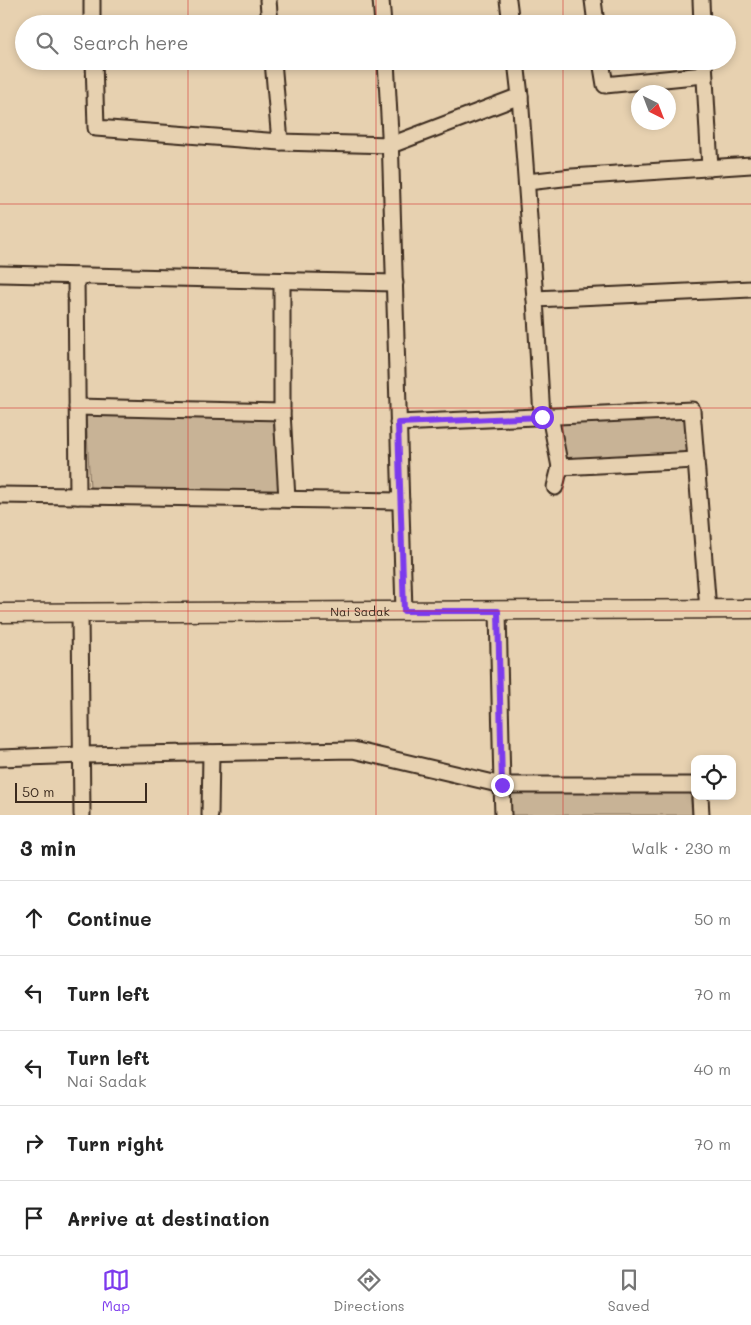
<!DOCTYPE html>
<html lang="en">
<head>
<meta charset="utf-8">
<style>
  body { margin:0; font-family:Mali,sans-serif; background:#f6f6f6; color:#222 }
  .controls { position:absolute; right:15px; bottom:15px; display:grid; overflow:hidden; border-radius:10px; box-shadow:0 2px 8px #0003 }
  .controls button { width:45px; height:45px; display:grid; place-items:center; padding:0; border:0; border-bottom:1px solid #e0e0e0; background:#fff; color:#222; font:25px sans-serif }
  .compass { position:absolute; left:631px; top:85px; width:45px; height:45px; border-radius:50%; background:#fff; box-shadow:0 2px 8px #0003; rotate:138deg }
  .scale { position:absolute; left:15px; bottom:12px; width:132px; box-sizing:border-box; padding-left:5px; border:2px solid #3b2a1e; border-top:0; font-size:14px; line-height:18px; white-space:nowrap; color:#3b2a1e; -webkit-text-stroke:4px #e7d1b0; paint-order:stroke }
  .stop { position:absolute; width:15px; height:15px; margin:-11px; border:4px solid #7c3aed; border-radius:50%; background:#fff }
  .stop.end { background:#7c3aed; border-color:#fff; box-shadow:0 1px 5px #0008 }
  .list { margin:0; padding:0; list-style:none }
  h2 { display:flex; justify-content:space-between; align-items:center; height:65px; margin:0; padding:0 20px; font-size:21px }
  h2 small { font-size:16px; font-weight:400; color:#767676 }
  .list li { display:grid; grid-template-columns:32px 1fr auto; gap:15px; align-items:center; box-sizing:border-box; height:75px; padding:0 20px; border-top:1px solid #e0e0e0 }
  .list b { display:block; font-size:19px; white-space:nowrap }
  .list p { margin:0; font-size:16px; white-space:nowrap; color:#767676 }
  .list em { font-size:16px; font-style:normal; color:#767676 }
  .icon { flex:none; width:28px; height:28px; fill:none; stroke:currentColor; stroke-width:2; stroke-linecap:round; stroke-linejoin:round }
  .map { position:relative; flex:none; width:751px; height:815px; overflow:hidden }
  .search { position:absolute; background:#fff; box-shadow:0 2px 8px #0003; left:15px; right:15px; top:15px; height:55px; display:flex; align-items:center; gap:12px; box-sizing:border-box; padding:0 18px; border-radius:28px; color:#767676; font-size:19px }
  .sheet { height:440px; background:#fff }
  nav { display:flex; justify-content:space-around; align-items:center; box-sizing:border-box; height:70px; border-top:1px solid #e0e0e0; background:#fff; font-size:14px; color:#767676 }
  nav a { display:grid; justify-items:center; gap:2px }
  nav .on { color:#7c3aed }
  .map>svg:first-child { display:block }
  .green { fill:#c8b396; stroke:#826e5a }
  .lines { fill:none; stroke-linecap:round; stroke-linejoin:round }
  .minor-casing { stroke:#3b2a1e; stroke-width:19 }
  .tertiary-casing { stroke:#3b2a1e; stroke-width:21 }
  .minor { stroke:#e7d1b0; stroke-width:15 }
  .tertiary { stroke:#e7d1b0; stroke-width:18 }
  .route { stroke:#7c3aed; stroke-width:6 }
  .grid { fill:none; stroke:#d62828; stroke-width:1; stroke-opacity:0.55 }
  .labels { text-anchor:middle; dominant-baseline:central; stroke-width:4; stroke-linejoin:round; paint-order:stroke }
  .street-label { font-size:12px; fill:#3b2a1e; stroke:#e7d1b0 }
</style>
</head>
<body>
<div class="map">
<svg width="751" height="815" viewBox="0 0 751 815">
  <rect width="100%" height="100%" fill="#e7d1b0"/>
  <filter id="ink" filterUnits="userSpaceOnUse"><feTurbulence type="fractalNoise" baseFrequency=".02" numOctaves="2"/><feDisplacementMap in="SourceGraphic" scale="10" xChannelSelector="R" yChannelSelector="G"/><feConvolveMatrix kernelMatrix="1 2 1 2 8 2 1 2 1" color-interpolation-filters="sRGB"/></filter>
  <g filter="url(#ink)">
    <g class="green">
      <polygon points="86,415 273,419 279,491 90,488"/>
      <polygon points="686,418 688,453 566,461 558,422"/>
      <polygon points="690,791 692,815 511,815 509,792"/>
    </g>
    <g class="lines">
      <defs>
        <g id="minor">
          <polyline points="92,0 92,24"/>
          <polyline points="268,0 270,24"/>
          <polyline points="381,0 383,24"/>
          <polyline points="508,0 511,24"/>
          <polyline points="593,0 596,24"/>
          <polyline points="701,0 702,24"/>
          <polyline points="94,61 96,128 280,142 391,145 520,96 516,61"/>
          <polyline points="273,61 280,142"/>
          <polyline points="386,61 390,134 404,611"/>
          <polyline points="601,61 605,85 704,75"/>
          <polyline points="704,61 710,168"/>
          <polyline points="520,96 535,299"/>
          <polyline points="527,182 572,177 751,165"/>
          <polyline points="0,274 395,283"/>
          <polyline points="77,407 282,412 287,499"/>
          <polyline points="282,412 282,281"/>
          <polyline points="550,416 560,467 696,460"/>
          <polyline points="542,417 535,299 751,289"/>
          <polyline points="398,423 692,410 708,610"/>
          <polyline points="555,487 560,467"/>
          <polyline points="0,495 78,496 76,276"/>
          <polyline points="78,496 401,501"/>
          <polyline points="498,611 502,785 695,785"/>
          <polyline points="80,613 82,815"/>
          <polyline points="0,758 82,755 353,750 502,785 503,815"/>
          <polyline points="700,796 701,815"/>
          <polyline points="210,815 211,753"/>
        </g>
        <g id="tertiary">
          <path id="s1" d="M0,613L751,609"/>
        </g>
      </defs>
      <use href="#minor" class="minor-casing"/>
      <use href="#tertiary" class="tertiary-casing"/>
      <use href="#minor" class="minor"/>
      <use href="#tertiary" class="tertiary"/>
    </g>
  </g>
  <g class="lines" filter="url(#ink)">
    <polyline class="route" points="502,785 498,611 404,611 398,423 542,417"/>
  </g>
  <path class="grid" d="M188,0V24M376,0V24M563,0V24M188,61V815M376,61V815M563,61V815M0,204H751M0,408H751M0,611H751"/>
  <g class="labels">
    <g class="street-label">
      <text stroke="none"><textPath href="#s1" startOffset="360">Nai Sadak</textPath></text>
    </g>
  </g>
</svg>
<div class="controls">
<button><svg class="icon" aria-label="locate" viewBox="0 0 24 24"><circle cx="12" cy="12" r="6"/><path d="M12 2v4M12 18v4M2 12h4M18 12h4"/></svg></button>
</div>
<svg class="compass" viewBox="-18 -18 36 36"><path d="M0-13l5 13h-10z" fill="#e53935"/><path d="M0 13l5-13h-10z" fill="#767676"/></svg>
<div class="scale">50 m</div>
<div class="stop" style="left:542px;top:417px"></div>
<div class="stop end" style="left:502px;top:785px"></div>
<div class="search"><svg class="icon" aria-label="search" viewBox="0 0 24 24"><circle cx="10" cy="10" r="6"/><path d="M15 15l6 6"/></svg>Search here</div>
</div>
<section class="sheet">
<h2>3 min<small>Walk · 230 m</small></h2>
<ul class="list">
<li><svg class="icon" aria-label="ahead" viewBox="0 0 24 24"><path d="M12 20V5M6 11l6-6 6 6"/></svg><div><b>Continue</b></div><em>50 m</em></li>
<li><svg class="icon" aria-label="left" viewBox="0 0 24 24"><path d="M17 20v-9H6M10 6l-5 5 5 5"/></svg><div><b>Turn left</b></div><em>70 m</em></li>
<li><svg class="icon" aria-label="left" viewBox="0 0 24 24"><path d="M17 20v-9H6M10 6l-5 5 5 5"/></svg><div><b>Turn left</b><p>Nai Sadak</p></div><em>40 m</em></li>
<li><svg class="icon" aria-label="right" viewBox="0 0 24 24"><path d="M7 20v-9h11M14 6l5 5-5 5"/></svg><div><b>Turn right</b></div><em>70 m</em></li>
<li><svg class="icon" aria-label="arrive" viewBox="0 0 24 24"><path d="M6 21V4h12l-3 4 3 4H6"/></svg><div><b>Arrive at destination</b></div></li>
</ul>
</section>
<nav>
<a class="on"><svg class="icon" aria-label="map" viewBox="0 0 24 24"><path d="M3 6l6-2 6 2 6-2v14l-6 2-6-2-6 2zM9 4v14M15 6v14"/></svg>Map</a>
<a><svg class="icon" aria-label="directions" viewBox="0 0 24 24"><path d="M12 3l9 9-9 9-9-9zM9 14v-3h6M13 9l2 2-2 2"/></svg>Directions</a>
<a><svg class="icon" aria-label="saved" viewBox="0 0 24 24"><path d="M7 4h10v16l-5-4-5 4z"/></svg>Saved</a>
</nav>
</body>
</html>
